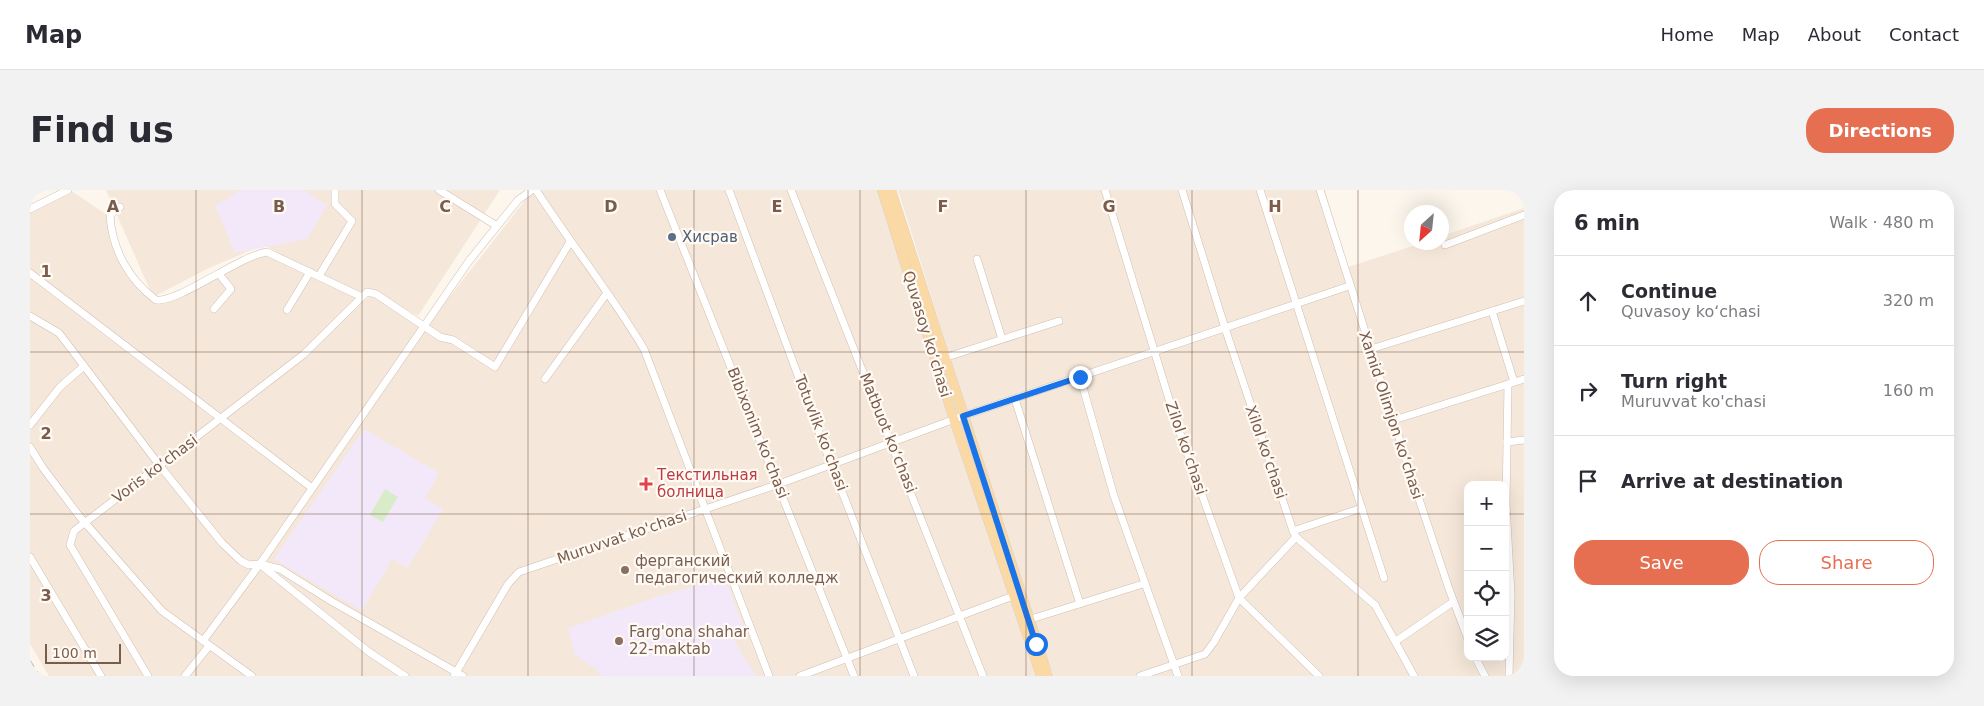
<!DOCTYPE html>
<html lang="en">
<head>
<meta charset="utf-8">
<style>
  body { margin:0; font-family:"DejaVu Sans",sans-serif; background:#f2f2f3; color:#2b2b33 }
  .controls { position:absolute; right:15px; bottom:15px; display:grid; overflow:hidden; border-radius:10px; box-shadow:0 5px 20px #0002 }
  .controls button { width:45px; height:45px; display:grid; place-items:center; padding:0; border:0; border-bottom:1px solid #e1e1e2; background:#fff; color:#2b2b33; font:25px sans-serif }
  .compass { position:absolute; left:1374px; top:15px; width:45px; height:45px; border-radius:50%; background:#fff; box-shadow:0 5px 20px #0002; rotate:207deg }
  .scale { position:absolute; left:15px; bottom:12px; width:76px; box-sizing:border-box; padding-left:5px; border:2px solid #7a5c4d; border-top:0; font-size:14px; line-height:18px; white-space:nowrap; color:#7a5c4d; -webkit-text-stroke:4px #fffaf3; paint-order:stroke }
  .stop { position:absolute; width:15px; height:15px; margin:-11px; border:4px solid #1a73e8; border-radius:50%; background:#fff }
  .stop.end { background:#1a73e8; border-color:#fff; box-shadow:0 1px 5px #0008 }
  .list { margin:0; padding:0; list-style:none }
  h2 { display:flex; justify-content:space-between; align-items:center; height:65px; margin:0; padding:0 20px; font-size:21px }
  h2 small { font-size:16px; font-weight:400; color:#7c7c81 }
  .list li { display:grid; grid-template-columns:32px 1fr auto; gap:15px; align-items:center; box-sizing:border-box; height:90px; padding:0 20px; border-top:1px solid #e1e1e2 }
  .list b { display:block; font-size:19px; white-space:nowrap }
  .list p { margin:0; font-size:16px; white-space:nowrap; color:#7c7c81 }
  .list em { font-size:16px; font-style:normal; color:#7c7c81 }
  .actions { display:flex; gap:10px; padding:15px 20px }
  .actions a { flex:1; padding:11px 0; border:1px solid #e76f51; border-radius:20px; text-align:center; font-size:18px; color:#e76f51 }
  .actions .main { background:#e76f51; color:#fff }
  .icon { flex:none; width:28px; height:28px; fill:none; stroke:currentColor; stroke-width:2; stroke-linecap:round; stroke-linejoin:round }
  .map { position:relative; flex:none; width:1494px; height:486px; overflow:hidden; border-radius:20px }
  header { display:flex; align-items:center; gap:30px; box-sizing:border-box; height:70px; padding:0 25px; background:#fff; border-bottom:1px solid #e1e1e2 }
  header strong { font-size:24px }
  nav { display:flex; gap:28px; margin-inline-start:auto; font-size:18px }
  .intro { display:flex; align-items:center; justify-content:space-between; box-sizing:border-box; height:120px; padding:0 30px }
  h1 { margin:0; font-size:35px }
  .button { padding:12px 22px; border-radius:20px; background:#e76f51; color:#fff; font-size:18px; font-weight:700 }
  main { display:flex; gap:30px; padding:0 30px }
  aside { flex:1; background:#fff; border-radius:20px; box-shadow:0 5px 20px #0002 }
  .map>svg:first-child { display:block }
  .residential { fill:#f5e8da; fill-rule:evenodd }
  .education { fill:#f3e8fa }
  .green { fill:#d8ecc9 }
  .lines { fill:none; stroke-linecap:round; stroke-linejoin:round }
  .minor-casing { stroke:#d1beb0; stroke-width:8 }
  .major-casing { stroke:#dad1cd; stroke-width:10 }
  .minor { stroke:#fff; stroke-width:7 }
  .major { stroke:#fbd9a5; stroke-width:9 }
  .rail { stroke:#b9a8c9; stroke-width:1; stroke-dasharray:8 5; stroke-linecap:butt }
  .route { stroke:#1a73e8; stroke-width:6 }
  .grid { fill:none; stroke:#7a5c4d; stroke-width:1; stroke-opacity:0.55 }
  .service-dot { fill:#5c6f8a; stroke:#fffaf3; stroke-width:2 }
  .health-dot { fill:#e0444e; stroke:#fffaf3; stroke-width:2 }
  .education-dot { fill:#8d6e63; stroke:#fffaf3; stroke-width:2 }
  .labels { text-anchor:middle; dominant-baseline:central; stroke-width:4.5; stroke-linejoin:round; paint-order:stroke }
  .service-label { font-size:15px; fill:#4e5e75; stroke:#fffaf3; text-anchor:start }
  .street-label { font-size:15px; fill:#7a5c4d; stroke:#fffaf3 }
  .health-label { font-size:15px; fill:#be3a42; stroke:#fffaf3; text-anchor:start }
  .education-label { font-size:15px; fill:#785e54; stroke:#fffaf3; text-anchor:start }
  .grid-label { font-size:16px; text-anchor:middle; font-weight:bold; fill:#7a5c4d; stroke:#fffaf3; stroke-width:4.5; stroke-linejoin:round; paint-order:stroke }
</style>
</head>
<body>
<header>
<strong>Map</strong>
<nav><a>Home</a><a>Map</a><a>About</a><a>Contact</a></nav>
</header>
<div class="intro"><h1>Find us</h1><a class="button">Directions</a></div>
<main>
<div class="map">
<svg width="1494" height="486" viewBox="0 0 1494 486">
  <rect width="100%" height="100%" fill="#fdf6ec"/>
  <g class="residential">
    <polygon points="76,0 470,0 388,126 343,101 335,107 233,55 177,79 123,107"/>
    <polygon points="503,0 854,0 1017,486 19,486 0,454 0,21 43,2 77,25 81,54 98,88 127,111 232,58 335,111 342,103 396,137"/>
    <path d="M868,0H1295L1318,77L1392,53L1412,52V46L1494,18V486H1024L1003,433ZM1438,295H1475V467H1438Z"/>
  </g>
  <g class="education">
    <polygon points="210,0 274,0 297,15 277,49 205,63 185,16"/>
    <polygon points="334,239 409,283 395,308 413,319 378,378 362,369 332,421 244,369"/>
    <polygon points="695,387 715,442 702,447 726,486 572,486 567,480 545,465 538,438 627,407"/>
  </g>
  <polygon class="green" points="355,299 368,307 353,332 340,325"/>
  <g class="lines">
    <defs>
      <g id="minor">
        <polyline points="409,0 467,36"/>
        <path d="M506,0C541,54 581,104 614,159L739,486"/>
        <polyline points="630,0 824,486"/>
        <polyline points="699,0 795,258 884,486"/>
        <polyline points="761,0 953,486"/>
        <polyline points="1075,0 1146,232 1209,408 1289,486"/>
        <polyline points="1152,0 1195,138 1263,341 1266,347 1345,415 1384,486"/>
        <polyline points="1230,0 1354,388"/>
        <polyline points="1290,0 1378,276 1419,399 1438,449"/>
        <path d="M90,17L80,25C82,59 98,89 126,110C148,113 209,66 237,62L332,107"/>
        <polyline points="0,19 38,0"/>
        <polyline points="1415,55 1494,25"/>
        <polyline points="947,69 972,149"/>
        <polyline points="0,83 282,298"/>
        <polyline points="289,86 322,31 305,14 305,0"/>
        <polyline points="184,119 201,99 189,84"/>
        <polyline points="257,120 280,82"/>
        <polyline points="1462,121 1484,192"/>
        <polyline points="0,126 29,143 130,276 192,353 211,371 219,375 230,374 250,379 301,411 433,486"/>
        <polyline points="1341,159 1494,111"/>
        <polyline points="914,168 1029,131"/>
        <polyline points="1050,187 1084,306 1148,486"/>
        <polyline points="515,189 577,103"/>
        <polyline points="1478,194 1476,313 1481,404 1479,486"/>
        <polyline points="985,209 1050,414"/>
        <polyline points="1364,230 1494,189"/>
        <polyline points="0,235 30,197 54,176"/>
        <polyline points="1477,252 1494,250"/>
        <polyline points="0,257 13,278 50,327 132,421 222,486"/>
        <polyline points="1263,341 1332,318"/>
        <polyline points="0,367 71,486"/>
        <polyline points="232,376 339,462 375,486"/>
        <polyline points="998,430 1113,394"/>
        <polyline points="173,451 230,374 439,71 488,10 502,0"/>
        <polyline points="1366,451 1423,412"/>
        <polyline points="1445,467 1455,486"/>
        <polyline points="118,486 40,355 44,341 273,165 337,102 346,104 410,147 423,150 465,177 540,52"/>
        <polyline points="155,486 179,456"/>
        <polyline points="424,486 478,394 489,382 749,294 933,226 1319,96"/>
        <polyline points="770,486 983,406"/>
        <polyline points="1110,486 1175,464 1184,452 1209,408 1266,347"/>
      </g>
      <g id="major">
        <polyline points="852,0 924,230 1011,486"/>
        <polyline points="861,0 1018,486"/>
      </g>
    </defs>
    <use href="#minor" class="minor-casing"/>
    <use href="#major" class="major-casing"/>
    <use href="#minor" class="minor"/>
    <use href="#major" class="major"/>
    <polyline class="rail" points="0,470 10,486"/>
  </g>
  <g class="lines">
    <polyline class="route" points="1006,454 933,226 1050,187"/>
  </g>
  <path class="grid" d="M166,0V486M332,0V486M498,0V486M664,0V486M830,0V486M996,0V486M1162,0V486M1328,0V486M0,162H1494M0,324H1438M1475,324H1494"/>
  <circle class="service-dot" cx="642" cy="47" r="5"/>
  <path class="health-dot" d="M613.5 286.5h5v5h5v5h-5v5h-5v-5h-5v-5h5z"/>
  <g class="education-dot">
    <circle cx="595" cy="380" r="5"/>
    <circle cx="589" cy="451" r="5"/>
  </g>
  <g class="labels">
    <g class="service-label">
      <text x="652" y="47">Хисрав</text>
    </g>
    <g class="street-label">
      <text transform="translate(897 144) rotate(73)">Quvasoy koʻchasi</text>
      <text transform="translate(1361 225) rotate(72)">Xamid Olimjon koʻchasi</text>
      <text transform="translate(728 243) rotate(68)">Bibixonim koʻchasi</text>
      <text transform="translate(791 243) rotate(69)">Totuvlik koʻchasi</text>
      <text transform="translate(858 243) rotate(68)">Matbuot koʻchasi</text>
      <text transform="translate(1156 258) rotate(71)">Zilol koʻchasi</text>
      <text transform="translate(1236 262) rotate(71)">Xilol koʻchasi</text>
      <text transform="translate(125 279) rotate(-37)">Voris koʻchasi</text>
      <text transform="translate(592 347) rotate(-19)">Muruvvat ko'chasi</text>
    </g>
    <g class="health-label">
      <text x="627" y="285">Текстильная<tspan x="627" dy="17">болница</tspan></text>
    </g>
    <g class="education-label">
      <text x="605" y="371">ферганский<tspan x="605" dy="17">педагогический колледж</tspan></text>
      <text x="599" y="442">Farg'ona shahar<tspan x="599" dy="17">22-maktab</tspan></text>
    </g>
  </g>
  <g class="grid-label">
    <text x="83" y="22">A</text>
    <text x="249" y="22">B</text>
    <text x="415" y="22">C</text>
    <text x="581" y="22">D</text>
    <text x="747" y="22">E</text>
    <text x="913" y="22">F</text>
    <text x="1079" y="22">G</text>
    <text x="1245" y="22">H</text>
    <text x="16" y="87">1</text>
    <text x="16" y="249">2</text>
    <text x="16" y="411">3</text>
  </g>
</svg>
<div class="controls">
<button>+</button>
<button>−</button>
<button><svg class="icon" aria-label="locate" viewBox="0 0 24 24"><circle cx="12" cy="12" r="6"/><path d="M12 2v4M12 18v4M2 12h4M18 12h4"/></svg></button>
<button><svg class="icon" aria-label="layers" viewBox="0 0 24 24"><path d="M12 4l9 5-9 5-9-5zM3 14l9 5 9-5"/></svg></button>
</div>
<svg class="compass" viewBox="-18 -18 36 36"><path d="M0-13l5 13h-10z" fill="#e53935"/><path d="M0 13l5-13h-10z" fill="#7c7c81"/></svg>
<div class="scale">100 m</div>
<div class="stop" style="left:1006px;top:454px"></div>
<div class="stop end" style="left:1050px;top:187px"></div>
</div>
<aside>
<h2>6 min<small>Walk · 480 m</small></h2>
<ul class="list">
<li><svg class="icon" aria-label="ahead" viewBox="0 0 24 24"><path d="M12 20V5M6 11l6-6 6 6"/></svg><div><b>Continue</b><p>Quvasoy koʻchasi</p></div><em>320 m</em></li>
<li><svg class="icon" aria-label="right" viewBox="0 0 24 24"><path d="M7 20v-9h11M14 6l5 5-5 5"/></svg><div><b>Turn right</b><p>Muruvvat ko'chasi</p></div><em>160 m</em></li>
<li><svg class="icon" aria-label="arrive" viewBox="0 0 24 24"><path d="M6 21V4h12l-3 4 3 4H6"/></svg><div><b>Arrive at destination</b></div></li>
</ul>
<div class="actions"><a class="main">Save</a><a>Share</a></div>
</aside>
</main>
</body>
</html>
